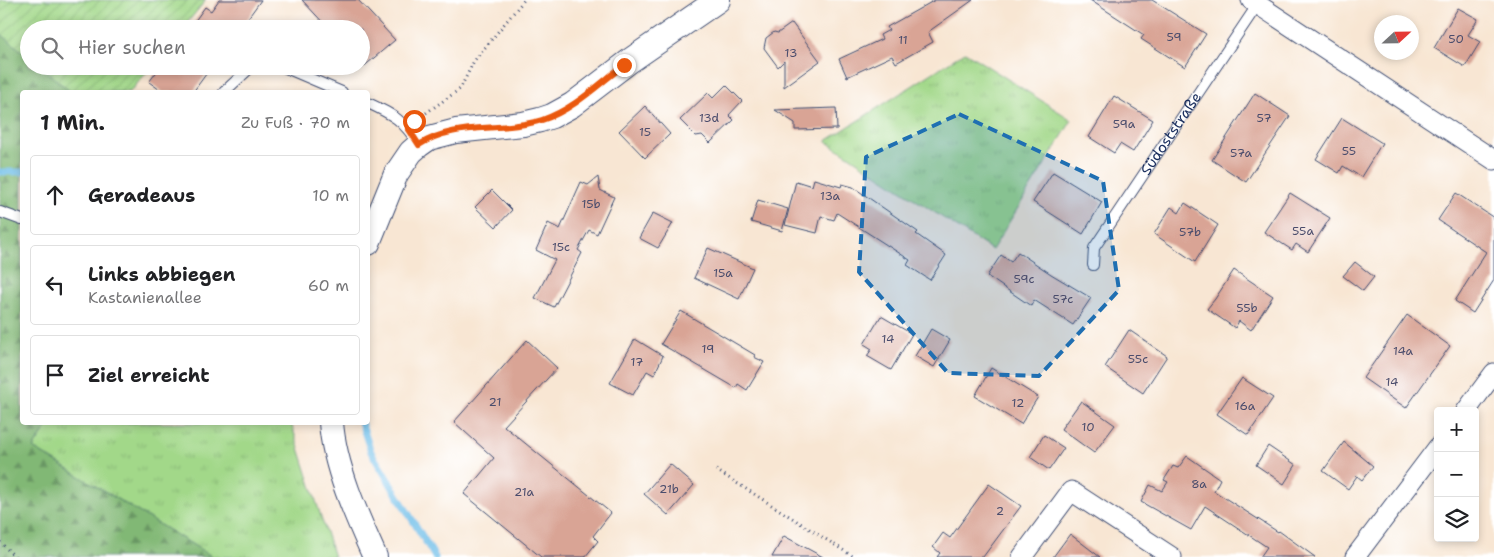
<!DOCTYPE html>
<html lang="de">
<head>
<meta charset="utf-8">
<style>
  body { margin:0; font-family:"Shantell Sans",sans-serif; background:#f6f6f6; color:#202124 }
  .controls { position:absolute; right:15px; bottom:15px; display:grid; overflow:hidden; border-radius:5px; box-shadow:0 2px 8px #0003 }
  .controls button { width:45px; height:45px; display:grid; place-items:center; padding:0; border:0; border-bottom:1px solid #e0e0e0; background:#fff; color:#202124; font:25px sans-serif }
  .compass { position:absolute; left:1374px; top:15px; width:45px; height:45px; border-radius:50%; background:#fff; box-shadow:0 2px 8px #0003; rotate:68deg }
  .stop { position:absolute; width:15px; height:15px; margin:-11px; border:4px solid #ea580c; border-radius:50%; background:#fff }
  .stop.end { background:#ea580c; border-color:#fff; box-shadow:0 1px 5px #0008 }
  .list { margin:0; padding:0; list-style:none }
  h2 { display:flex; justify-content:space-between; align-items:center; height:65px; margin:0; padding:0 20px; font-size:21px }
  h2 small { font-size:16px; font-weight:400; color:#757577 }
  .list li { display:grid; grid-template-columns:32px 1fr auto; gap:15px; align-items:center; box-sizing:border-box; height:80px; margin:0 10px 10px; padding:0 10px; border:1px solid #e0e0e0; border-radius:5px }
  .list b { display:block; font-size:19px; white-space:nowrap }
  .list p { margin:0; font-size:16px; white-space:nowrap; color:#757577 }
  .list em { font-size:16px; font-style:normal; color:#757577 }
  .icon { flex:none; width:28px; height:28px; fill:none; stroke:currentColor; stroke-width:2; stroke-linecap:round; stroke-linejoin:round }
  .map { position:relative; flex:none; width:1494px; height:557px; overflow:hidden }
  .search { position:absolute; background:#fff; box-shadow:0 2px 8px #0003; left:20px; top:20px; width:350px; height:55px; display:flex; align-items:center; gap:12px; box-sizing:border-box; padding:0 18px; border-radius:28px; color:#757577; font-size:19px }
  .panel { position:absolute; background:#fff; box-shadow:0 2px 8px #0003; left:20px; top:90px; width:350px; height:335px; border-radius:5px }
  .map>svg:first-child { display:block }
  .grass { fill:url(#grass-tufts); stroke:#5e8474 }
  .forest { fill:url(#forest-firs); stroke:#4e746a }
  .garden { fill:url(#garden-furrows); stroke:#5e8474 }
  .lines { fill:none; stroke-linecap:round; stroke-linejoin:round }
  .stream { stroke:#6dbde8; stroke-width:7 }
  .building { fill:#d9a495 }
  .service-casing { stroke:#3c4a70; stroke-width:12 }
  .minor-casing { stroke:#3c4a70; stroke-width:21 }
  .tertiary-casing { stroke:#3c4a70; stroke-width:26 }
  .path { stroke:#3c4a70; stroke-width:3; stroke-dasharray:1 4; stroke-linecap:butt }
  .service { stroke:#fff; stroke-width:10 }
  .minor { stroke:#fff; stroke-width:19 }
  .tertiary { stroke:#fff; stroke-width:24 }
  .route { stroke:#ea580c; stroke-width:6 }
  .marked { fill:#1f6fb2; fill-opacity:0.2; stroke:#1f6fb2; stroke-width:4; stroke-dasharray:10 6; stroke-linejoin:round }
  .labels { text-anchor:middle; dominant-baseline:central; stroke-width:5; stroke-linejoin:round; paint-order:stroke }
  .number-label { font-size:12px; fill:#4a4c6c }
  .street-label { font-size:15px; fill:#1b2f5e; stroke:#fff }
</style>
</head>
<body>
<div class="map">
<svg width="1494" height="557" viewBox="0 0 1494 557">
  <defs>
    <pattern id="grass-tufts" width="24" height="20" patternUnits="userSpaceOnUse" patternTransform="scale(1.25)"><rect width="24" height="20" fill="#a2d889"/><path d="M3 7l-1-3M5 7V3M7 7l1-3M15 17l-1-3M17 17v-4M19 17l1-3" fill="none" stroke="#8bba79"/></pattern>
    <pattern id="forest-firs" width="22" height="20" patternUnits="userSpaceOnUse" patternTransform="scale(1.25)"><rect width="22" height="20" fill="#81b875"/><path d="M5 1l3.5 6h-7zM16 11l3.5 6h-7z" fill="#699663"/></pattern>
    <pattern id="garden-furrows" width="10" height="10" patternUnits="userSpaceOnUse" patternTransform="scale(1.25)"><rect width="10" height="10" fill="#a2d889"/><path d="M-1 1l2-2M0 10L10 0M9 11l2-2" fill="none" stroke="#8bba79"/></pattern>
  </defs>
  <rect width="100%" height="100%" fill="#fff"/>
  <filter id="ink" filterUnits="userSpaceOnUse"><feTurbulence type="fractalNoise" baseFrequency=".02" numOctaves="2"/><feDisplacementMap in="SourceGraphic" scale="10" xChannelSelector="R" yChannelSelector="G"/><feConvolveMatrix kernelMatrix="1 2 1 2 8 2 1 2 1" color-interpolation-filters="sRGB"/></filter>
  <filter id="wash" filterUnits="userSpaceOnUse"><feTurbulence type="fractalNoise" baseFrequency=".0096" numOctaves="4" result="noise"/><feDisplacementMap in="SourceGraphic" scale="20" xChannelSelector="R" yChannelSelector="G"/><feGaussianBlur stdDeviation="1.12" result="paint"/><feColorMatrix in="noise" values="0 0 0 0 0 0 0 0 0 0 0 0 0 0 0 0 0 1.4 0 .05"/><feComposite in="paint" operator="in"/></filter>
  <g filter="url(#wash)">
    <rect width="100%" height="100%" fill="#f8e6d3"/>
    <g class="grass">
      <polygon points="965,52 1072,120 992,250 826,141"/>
      <polygon points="50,423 291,423 334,557 213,557 33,448"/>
    </g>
    <polygon class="forest" points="0,33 29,57 29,66 40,66 71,92 22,92 22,422 50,423 33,448 213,557 0,557"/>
    <g class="garden">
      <polygon points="0,0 206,0 182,29 29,29 29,57 0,33"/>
      <polygon points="40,66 152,66 130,92 71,92"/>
    </g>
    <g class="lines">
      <g class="stream">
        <polyline points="0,172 22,172"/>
        <polyline points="361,422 371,452 435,557"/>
      </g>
    </g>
    <g id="blocks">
      <g class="building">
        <polygon points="219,0 261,0 240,29 189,29 205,7 211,11"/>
        <polygon points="302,0 358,0 395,40 361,69 361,29 329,29"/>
        <polygon points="935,0 973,0 928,32 933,42 896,63 892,56 847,77 839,59 882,39 880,35 889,30 887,27"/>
        <polygon points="1090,0 1152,0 1206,34 1185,67 1141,39 1144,35"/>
        <polygon points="1458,8 1478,19 1468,35 1480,42 1465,67 1434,48"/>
        <polygon points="792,23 820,61 784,87 784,61 778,67 764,48 766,38 774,32 778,33"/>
        <polygon points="161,66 212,66 193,92 163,92 149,82"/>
        <polygon points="726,85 742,101 729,115 734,120 710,143 702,135 696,136 680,120 708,93 713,98"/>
        <polygon points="1255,93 1290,116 1246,182 1212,160"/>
        <polygon points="1114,96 1153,120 1133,152 1120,144 1114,153 1089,137"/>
        <polygon points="645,106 670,134 645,158 619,131"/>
        <polygon points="836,108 837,129 795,130 795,123 775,110"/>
        <polygon points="1342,118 1382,143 1361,177 1343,166 1339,173 1316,159"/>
        <polygon points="1053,172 1102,202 1083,234 1033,202"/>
        <polygon points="598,177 600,190 614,197 597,234 589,230 578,250 582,253 554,307 535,298 555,260 536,250 548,223 560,229 581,182 588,185"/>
        <polygon points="814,179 841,187 842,184 853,187 918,232 916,234 946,255 930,280 907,265 910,260 837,213 834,220 821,216 817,233 785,225 796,181 812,186"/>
        <polygon points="492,190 512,210 496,227 475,207"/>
        <polygon points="1290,193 1330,218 1308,252 1296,244 1292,250 1264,232"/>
        <polygon points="1456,193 1494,218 1494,280 1473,313 1455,301 1486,252 1438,220"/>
        <polygon points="758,200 788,209 782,231 751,222"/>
        <polygon points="1185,203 1218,225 1195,262 1154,234 1171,207 1179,213"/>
        <polygon points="653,213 673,223 658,248 639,238"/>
        <polygon points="708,248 753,268 739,299 694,278"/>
        <polygon points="1018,252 1051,274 1091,298 1073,325 1034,300 1031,306 987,276 1001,255 1011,262"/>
        <polygon points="1355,262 1374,277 1363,291 1343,276"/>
        <polygon points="1234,270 1273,296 1251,330 1239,321 1235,328 1207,309 1215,299"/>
        <polygon points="681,311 755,355 754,357 764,362 747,390 738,384 736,388 661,344"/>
        <polygon points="1407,315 1450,346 1406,408 1363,378"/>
        <polygon points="881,316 912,334 891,370 867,356 872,349 864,344"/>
        <polygon points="931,329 950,340 934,367 915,356"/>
        <polygon points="1129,330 1167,356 1143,393 1105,367"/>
        <polygon points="635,339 663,356 654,375 647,371 633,395 610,383"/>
        <polygon points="527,340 557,368 504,426 611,513 593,536 598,541 585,557 541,557 464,494 494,458 454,422"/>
        <polygon points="991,368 1038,397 1021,424 975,396"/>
        <polygon points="1242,378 1273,398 1248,435 1217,414"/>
        <polygon points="1081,401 1115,425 1094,453 1061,429"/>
        <polygon points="1044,435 1064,448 1049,470 1030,457"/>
        <polygon points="1344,442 1373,466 1362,480 1357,476 1348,489 1323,471"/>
        <polygon points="1268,446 1296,465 1284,484 1256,465"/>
        <polygon points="1187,456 1220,479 1214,491 1278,532 1279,531 1315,557 1260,557 1267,547 1205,506 1191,530 1141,502 1150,485 1162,491 1168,482 1164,480 1173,466 1178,468"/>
        <polygon points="670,464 694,485 668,515 644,494"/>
        <polygon points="989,484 1021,506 983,557 937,557 940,553 933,547 943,533 950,538"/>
        <polygon points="1070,534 1100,557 1053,557"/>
        <polygon points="784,536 823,557 772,557"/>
      </g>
    </g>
  </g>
  <g filter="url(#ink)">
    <use href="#blocks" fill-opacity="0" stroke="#3c4a70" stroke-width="1"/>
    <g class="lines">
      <defs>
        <g id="service">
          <polyline points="281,66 342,92"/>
          <polyline points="224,92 252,66"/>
          <path d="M368,103C394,115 403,120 419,145"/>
          <polyline points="0,212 22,220"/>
          <path id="s1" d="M1093,265L1094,248L1258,4"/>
        </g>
        <g id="minor">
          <polyline points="1251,0 1494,160"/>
          <polyline points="1466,411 1494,373"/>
          <polyline points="1022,557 1071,491 1172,557"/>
          <polyline points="1355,557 1438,447"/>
        </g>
        <g id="tertiary">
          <polyline points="368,243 396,174 411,152 419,145 429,138 456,131 523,124 540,120 552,116 572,105 631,60 718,0"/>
          <path d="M331,422C334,466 357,517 375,557"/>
        </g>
      </defs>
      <use href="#service" class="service-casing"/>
      <use href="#minor" class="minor-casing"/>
      <use href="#tertiary" class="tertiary-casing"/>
      <g class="path">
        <polyline points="426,113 460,89 474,61 524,0"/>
        <polyline points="716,470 854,557"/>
        <polyline points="0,542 15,557"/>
      </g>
      <use href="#service" class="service"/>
      <use href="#minor" class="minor"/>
      <use href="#tertiary" class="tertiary"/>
    </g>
  </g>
  <g class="lines" filter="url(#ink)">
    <path class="route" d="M414,121L408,128L419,145C455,121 501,133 542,120C573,110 599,84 624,65"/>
  </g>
  <path class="marked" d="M959,114L1103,181L1119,290L1039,376L948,373L859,272L866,157Z"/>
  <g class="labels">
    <g class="number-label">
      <text x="1174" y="37">59</text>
      <text x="1456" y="39">50</text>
      <text x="903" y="40">11</text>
      <text x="791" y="53">13</text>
      <text x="709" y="118">13d</text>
      <text x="1264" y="118">57</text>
      <text x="1124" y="124">59a</text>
      <text x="645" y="132">15</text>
      <text x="1349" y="151">55</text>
      <text x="1241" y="153">57a</text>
      <text x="830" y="196">13a</text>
      <text x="591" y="204">15b</text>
      <text x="1303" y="231">55a</text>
      <text x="1190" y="232">57b</text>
      <text x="561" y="247">15c</text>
      <text x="723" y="273">15a</text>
      <text x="1024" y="279">59c</text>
      <text x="1063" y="299">57c</text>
      <text x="1247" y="308">55b</text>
      <text x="888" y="339">14</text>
      <text x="708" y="349">19</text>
      <text x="1403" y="351">14a</text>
      <text x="1138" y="359">55c</text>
      <text x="637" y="362">17</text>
      <text x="1392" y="382">14</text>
      <text x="495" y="402">21</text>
      <text x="1018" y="403">12</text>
      <text x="1245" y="406">16a</text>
      <text x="1088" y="427">10</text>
      <text x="1199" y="484">8a</text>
      <text x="669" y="489">21b</text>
      <text x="524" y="492">21a</text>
      <text x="1000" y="511">2</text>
    </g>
    <g class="street-label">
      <text stroke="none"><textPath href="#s1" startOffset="155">Südoststraße</textPath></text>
    </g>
  </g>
</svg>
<div class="controls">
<button>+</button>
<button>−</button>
<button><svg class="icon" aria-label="layers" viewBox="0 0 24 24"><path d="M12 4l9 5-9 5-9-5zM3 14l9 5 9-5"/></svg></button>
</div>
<svg class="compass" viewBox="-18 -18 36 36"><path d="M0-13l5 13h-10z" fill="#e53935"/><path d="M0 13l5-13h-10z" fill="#757577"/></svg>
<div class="stop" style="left:414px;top:121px"></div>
<div class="stop end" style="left:624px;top:65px"></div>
<div class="search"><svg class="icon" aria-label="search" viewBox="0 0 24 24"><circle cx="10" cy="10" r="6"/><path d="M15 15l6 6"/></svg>Hier suchen</div>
<section class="panel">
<h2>1 Min.<small>Zu Fuß · 70 m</small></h2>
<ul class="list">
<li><svg class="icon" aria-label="ahead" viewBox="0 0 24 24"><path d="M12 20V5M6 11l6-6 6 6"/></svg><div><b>Geradeaus</b></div><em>10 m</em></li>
<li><svg class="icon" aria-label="left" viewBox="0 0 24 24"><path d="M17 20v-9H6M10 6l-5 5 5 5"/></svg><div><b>Links abbiegen</b><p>Kastanienallee</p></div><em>60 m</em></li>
<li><svg class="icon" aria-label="arrive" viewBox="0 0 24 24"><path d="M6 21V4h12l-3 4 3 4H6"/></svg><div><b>Ziel erreicht</b></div></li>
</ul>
</section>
</div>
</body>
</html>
